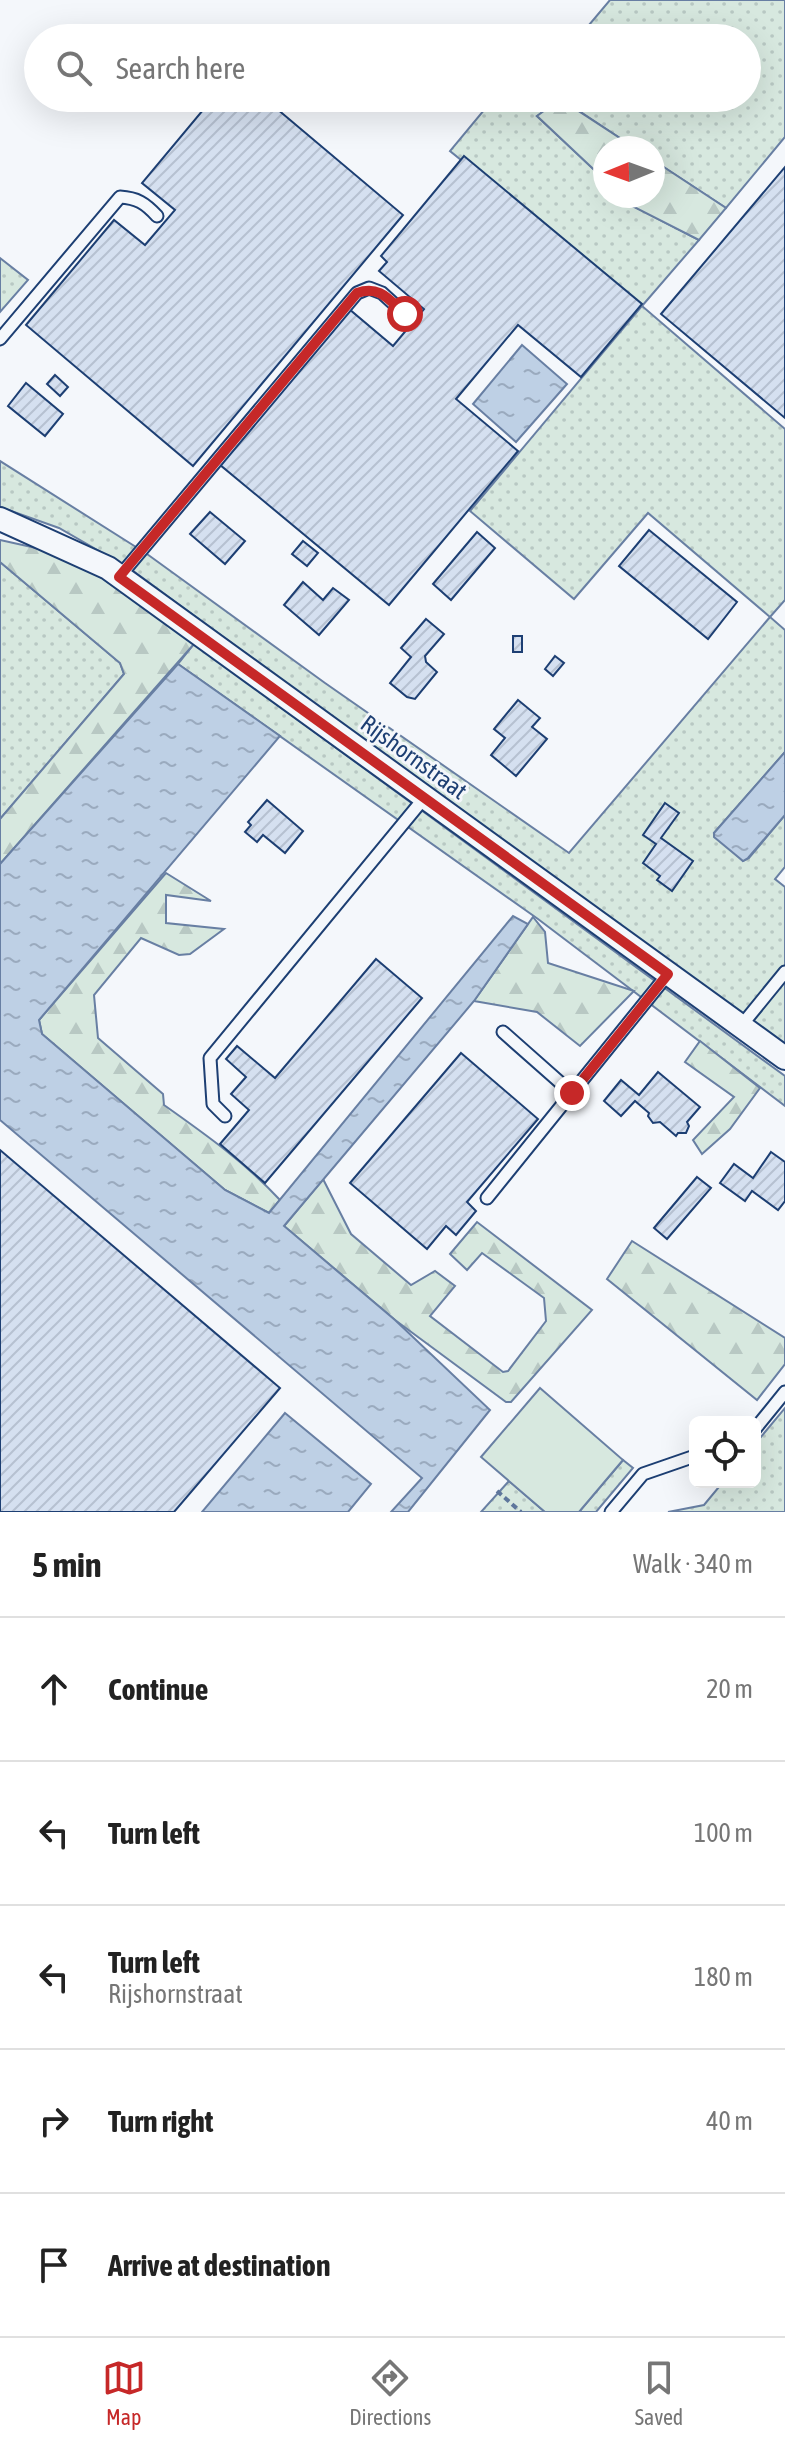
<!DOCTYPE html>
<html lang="en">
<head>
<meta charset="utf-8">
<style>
  body { margin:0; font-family:"Asap Condensed",sans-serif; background:#f2f2f2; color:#222 }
  .controls { position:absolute; right:24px; bottom:24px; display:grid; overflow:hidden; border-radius:12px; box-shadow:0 8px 32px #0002 }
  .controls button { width:72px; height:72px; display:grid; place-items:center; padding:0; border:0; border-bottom:2px solid #e0e0e0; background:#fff; color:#222; font:40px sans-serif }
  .compass { position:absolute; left:593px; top:136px; width:72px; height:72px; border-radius:50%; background:#fff; box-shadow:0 8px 32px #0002; rotate:269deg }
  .stop { position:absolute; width:24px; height:24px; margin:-18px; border:6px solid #c62828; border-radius:50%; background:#fff }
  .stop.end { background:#c62828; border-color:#fff; box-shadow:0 2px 8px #0008 }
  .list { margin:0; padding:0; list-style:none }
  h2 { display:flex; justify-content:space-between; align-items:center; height:104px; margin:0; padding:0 32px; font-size:34px }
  h2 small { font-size:26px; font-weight:400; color:#767676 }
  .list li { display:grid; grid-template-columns:52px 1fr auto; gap:24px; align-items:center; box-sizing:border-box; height:144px; padding:0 32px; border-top:2px solid #e0e0e0 }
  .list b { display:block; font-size:30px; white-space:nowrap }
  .list p { margin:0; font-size:26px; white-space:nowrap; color:#767676 }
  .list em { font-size:26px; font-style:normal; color:#767676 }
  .icon { flex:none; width:44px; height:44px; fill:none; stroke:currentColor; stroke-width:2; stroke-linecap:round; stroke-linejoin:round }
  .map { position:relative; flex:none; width:785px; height:1512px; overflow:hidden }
  .search { position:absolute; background:#fff; box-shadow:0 8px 32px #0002; left:24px; right:24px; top:24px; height:88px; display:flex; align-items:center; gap:20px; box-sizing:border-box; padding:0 28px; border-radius:44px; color:#767676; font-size:30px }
  .sheet { height:824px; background:#fff }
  nav { display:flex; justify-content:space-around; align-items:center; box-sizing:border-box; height:112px; border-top:2px solid #e0e0e0; background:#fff; font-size:22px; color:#767676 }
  nav a { display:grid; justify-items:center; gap:4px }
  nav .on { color:#c62828 }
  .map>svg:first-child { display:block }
  .grass { fill:url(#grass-dots); stroke:#687fa3; stroke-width:2 }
  .forest { fill:url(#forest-firs); stroke:#687fa3; stroke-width:2 }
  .pitch { fill:#d7e8df; stroke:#687fa3; stroke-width:2 }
  .water { fill:url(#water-ripples); stroke:#687fa3; stroke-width:2 }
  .building { fill:url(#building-hatch); stroke:#1d3f73; stroke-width:2 }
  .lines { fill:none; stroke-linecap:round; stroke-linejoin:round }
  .service-casing { stroke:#1d3f73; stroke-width:15 }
  .minor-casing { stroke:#1d3f73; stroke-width:26 }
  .path { stroke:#5e769c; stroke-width:4; stroke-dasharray:6 4; stroke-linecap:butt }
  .service { stroke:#f4f7fb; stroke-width:11 }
  .minor { stroke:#f4f7fb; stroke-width:22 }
  .route { stroke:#c62828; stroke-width:10 }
  .labels { text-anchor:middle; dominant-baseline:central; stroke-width:6; stroke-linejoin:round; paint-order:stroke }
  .street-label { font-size:24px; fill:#1d3f73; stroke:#f4f7fb }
</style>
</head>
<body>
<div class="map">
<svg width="785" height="1512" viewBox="0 0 785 1512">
  <defs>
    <pattern id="grass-dots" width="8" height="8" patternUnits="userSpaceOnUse" patternTransform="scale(2)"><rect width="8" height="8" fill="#d7e8df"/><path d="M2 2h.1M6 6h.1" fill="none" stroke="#b8c8c3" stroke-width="1.8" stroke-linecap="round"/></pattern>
    <pattern id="forest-firs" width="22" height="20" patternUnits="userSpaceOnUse" patternTransform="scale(2)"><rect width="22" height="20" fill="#d7e8df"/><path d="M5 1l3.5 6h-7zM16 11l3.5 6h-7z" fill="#b8c8c3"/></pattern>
    <pattern id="water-ripples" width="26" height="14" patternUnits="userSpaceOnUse" patternTransform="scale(2)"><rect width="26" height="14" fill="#bed0e5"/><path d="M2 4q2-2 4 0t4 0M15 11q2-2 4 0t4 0" fill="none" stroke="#9aaabe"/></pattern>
    <pattern id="building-hatch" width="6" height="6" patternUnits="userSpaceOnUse" patternTransform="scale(2)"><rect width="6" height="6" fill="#d5e0f0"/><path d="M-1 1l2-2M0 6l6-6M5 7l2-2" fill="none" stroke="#b6c1d1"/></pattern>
  </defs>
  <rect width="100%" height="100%" fill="#f4f7fb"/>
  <g class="grass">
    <polygon points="610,0 785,0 785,137 726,208 653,160 653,148 635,148 561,99 537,116 605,180 605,196 622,196 633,206 699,240 642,306 785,429 785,600 770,617 785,630 785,752 714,833 743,861 749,858 785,815 785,867 775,879 785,887 785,1047 520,855 132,570 59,528 0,507 0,461 147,554 325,683 569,853 770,617 648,513 574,599 470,511 642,306 450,151 494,98 747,98 747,38 578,38"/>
    <polygon points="0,258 28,280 0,312"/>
    <polygon points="0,562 120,663 124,674 0,819"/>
    <polygon points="194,644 785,1076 785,1106 538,919 178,664"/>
    <polygon points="785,1408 785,1512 668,1512 704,1505 723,1482 755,1482 755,1444"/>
    <polygon points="623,1460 633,1468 596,1512 579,1512"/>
    <polygon points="509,1481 545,1512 481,1512"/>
  </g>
  <g class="forest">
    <polygon points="560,99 635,148 605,148 605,180 537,116"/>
    <polygon points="653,160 726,208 699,240 632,206 622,196 653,196"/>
    <polygon points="0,540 54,552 102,578 194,644 0,864 0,819 124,674 120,663 0,562"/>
    <path d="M166,873L211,901L166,895V923L224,929L190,954L179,955L141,938L94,995L98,1038L163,1094L164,1105C205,1134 246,1163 280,1200L269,1213L225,1190L42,1034L39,1020Z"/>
    <polygon points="533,917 545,932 548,963 634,991 580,1046 537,1012 474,1001"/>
    <polygon points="700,1041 760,1088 730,1129 702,1154 693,1140 734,1097 685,1062"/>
    <polygon points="323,1179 351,1234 411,1285 435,1271 455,1286 430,1316 503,1372 508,1371 546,1321 544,1298 482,1253 467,1270 450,1254 477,1222 592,1310 511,1402 506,1402 395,1320 284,1226"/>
    <polygon points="632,1241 785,1338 785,1364 757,1400 607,1279"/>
  </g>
  <polygon class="pitch" points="540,1388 623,1460 579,1512 545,1512 481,1457"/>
  <g class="water">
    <polygon points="522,345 567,384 516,442 473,404"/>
    <polygon points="178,664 280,736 39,1020 42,1034 225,1190 269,1213 513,916 528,924 474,1001 284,1226 395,1320 490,1410 408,1512 391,1512 422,1478 0,1120 0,864"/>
    <polygon points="785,752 785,815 748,858 743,861 714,837 714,833"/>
    <polygon points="285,1413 371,1484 348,1512 202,1512"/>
  </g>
  <g class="building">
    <polygon points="213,98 264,98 403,215 193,466 26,325 114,220 145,245 175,210 142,183"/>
    <polygon points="464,156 642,304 581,377 518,325 456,399 518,451 389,605 219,464 349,309 393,346 424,309 379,271 387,262 381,256"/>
    <polygon points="785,167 785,418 661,314"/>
    <polygon points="55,375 68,387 60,396 47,384"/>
    <polygon points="26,383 63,414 45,436 8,406"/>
    <polygon points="210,512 245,541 225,564 190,534"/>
    <polygon points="649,530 737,602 708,639 619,566"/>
    <polygon points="477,532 495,548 451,600 433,584"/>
    <polygon points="303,541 318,553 307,566 292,554"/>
    <polygon points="303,582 323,600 333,588 349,600 319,635 284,605"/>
    <polygon points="426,619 444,634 425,656 426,662 437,672 415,699 407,697 390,683 411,657 401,648"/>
    <rect x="513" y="636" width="9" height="16"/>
    <polygon points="555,656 564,663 553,676 545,669"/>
    <polygon points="518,700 540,718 532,727 547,739 516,776 491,755 505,738 494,729"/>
    <polygon points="267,800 303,831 285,853 263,835 257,842 245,832 251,825 248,822"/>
    <polygon points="665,803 679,813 661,838 693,861 672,891 657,880 660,876 643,863 656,844 643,835"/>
    <polygon points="376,959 422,998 265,1183 220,1144 249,1110 231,1094 246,1077 226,1059 237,1046 275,1078"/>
    <polygon points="461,1053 538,1119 467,1202 476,1211 456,1235 446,1226 427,1249 350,1183"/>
    <polygon points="658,1072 700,1107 687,1122 689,1126 686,1133 678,1133 676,1136 660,1122 653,1123 648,1116 649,1113 635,1101 621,1116 604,1101 621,1080 639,1095"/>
    <polygon points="0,1150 280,1388 174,1512 0,1512"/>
    <polygon points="771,1152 785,1162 785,1201 778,1210 752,1191 745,1201 720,1183 734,1164 753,1178"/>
    <polygon points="697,1177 711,1188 667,1239 654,1228"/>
  </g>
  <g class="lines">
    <defs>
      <g id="service">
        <path d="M0,339L120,197C137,198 145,203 157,216"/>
        <polyline points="119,577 357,293 369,288 382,293 405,314"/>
        <polyline points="741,1026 785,972"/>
        <polyline points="503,1032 572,1093"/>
        <polyline points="225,1116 213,1104 210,1058 425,797"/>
        <polyline points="487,1198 668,974"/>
        <polyline points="755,1429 785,1392"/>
        <polyline points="611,1512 643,1474 695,1456"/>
      </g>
      <polyline id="minor" points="0,519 108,568 785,1058"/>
    </defs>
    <use href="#service" class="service-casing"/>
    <use href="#minor" class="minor-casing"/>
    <polyline class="path" points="497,1491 521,1512"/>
    <use href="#service" class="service"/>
    <use href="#minor" class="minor"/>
  </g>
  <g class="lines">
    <path class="route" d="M405,314C389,300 380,285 357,293L119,577L668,974L572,1093"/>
  </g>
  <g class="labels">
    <g class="street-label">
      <text transform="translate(414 757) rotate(36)">Rijshornstraat</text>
    </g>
  </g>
</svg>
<div class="controls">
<button><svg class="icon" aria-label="locate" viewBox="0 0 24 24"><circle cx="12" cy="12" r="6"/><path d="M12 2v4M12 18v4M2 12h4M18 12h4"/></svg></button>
</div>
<svg class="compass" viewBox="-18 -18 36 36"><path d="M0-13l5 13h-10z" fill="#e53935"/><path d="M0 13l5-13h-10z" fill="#767676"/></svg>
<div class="stop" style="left:405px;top:314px"></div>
<div class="stop end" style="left:572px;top:1093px"></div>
<div class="search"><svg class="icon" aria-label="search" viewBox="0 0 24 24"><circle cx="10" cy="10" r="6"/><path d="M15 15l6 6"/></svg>Search here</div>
</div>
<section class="sheet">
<h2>5 min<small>Walk · 340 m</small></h2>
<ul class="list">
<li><svg class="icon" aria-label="ahead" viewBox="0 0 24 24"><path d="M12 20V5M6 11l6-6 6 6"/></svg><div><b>Continue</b></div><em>20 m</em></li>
<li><svg class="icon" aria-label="left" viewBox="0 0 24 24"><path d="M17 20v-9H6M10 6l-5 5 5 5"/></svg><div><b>Turn left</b></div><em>100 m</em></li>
<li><svg class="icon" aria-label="left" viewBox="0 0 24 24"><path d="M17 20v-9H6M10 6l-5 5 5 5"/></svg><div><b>Turn left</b><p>Rijshornstraat</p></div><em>180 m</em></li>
<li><svg class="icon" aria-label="right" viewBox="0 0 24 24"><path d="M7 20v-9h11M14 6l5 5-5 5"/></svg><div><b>Turn right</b></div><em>40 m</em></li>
<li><svg class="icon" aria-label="arrive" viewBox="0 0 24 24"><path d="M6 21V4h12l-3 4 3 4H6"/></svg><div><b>Arrive at destination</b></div></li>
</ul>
</section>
<nav>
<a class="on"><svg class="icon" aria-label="map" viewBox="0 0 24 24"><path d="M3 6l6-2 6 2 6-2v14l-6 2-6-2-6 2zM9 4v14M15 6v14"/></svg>Map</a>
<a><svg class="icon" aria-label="directions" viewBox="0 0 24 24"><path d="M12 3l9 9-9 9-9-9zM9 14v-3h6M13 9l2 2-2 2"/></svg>Directions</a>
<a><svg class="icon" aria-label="saved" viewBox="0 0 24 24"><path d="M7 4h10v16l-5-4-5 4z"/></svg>Saved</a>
</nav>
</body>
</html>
